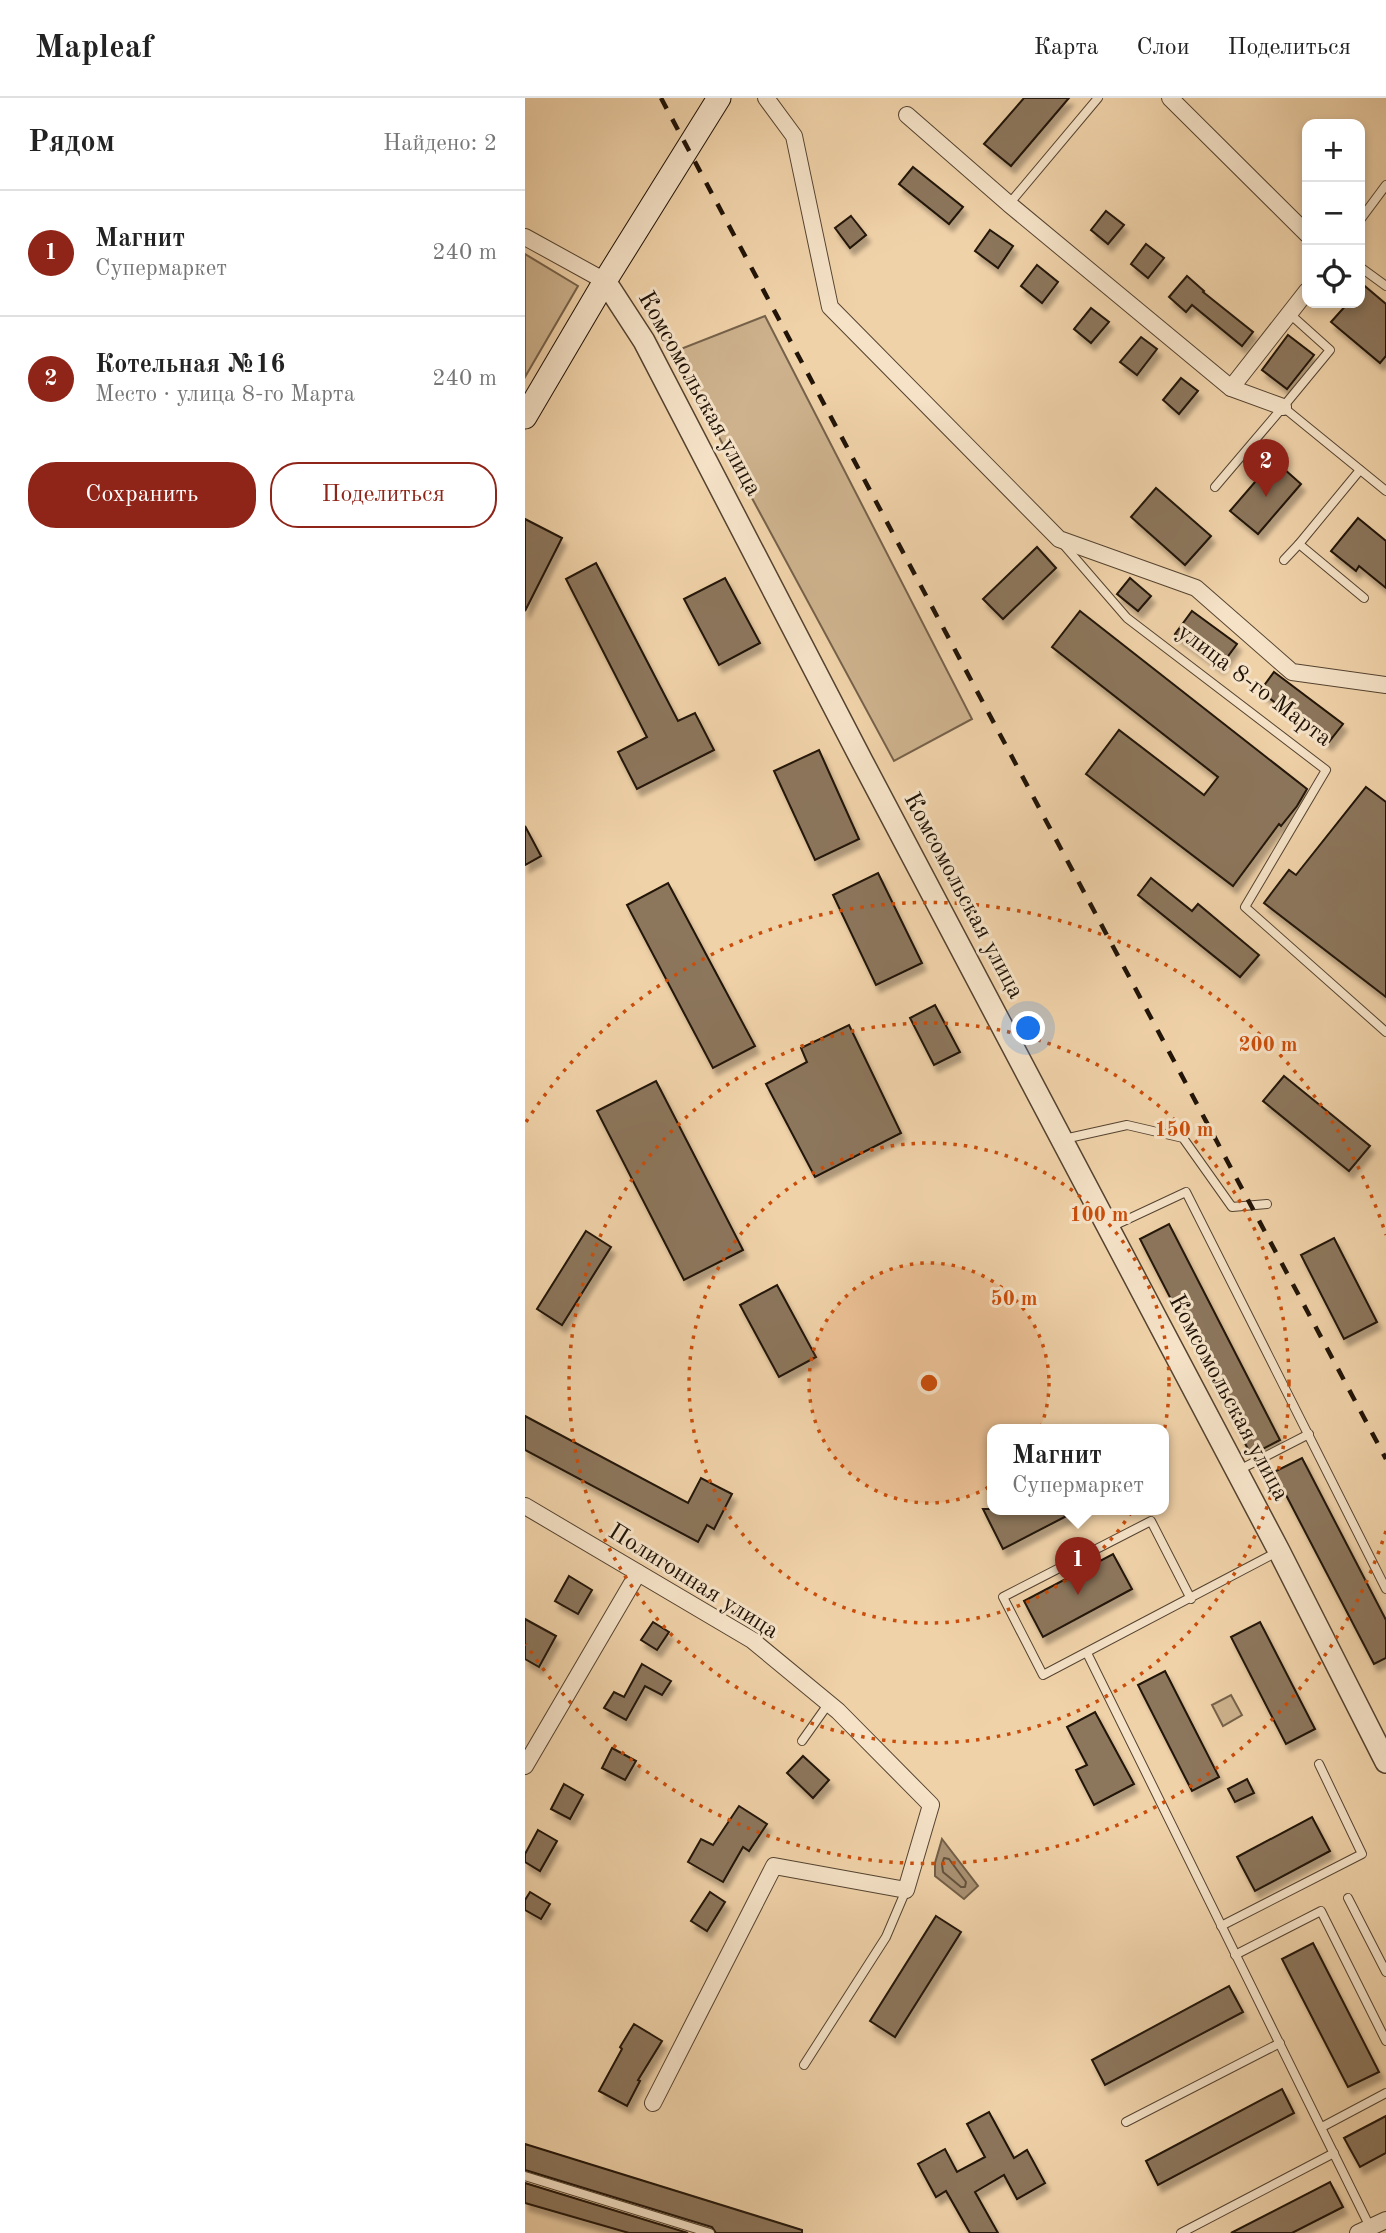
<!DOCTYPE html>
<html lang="ru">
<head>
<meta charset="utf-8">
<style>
  body { margin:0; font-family:"Old Standard TT",serif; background:#f6f6f6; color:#222 }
  .controls { position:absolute; right:21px; top:21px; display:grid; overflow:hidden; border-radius:14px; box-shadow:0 4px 10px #0003 }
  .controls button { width:63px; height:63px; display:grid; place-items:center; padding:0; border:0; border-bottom:2px solid #e0e0e0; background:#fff; color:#222; font:35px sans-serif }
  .you { position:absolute; left:504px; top:931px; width:24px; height:24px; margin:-18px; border:5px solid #fff; border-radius:50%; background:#1a73e8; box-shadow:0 0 0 10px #1a73e833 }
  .badge { display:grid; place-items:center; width:46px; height:46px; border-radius:50%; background:#8f2418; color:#fff; font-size:23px; font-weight:700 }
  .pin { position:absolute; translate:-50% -58px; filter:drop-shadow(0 2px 4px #0008) }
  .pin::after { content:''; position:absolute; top:37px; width:24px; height:21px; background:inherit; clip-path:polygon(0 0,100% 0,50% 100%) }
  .popup { position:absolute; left:462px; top:1326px; width:182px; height:91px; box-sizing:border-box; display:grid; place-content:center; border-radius:14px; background:#fff; filter:drop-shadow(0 2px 5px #0005); font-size:23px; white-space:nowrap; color:#767676 }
  .popup b { font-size:26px; color:#222 }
  .popup::after { content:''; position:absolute; left:50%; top:100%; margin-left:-14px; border:14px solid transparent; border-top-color:#fff }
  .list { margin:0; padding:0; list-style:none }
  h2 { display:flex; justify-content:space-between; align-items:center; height:91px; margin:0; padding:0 28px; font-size:30px }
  h2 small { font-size:23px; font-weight:400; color:#767676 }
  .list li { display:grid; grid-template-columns:46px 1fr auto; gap:21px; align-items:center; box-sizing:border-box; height:126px; padding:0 28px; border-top:2px solid #e0e0e0 }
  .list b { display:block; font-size:26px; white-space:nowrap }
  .list p { margin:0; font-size:23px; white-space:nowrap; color:#767676 }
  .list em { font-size:23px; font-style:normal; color:#767676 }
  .actions { display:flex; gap:14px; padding:21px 28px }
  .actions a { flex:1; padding:16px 0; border:2px solid #8f2418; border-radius:28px; text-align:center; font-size:24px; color:#8f2418 }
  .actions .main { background:#8f2418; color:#fff }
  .icon { flex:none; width:38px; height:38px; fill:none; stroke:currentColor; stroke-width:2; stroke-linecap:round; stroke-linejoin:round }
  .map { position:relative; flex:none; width:861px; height:2135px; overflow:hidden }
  header { display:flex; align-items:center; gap:42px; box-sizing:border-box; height:98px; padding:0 35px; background:#fff; border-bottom:2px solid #e0e0e0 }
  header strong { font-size:33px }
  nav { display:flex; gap:38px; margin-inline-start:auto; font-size:24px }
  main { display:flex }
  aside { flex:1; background:#fff }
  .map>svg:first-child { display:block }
  .green { fill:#cdb28d; stroke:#76624a; stroke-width:2 }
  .water { fill:#a99172; stroke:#725f47; stroke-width:2 }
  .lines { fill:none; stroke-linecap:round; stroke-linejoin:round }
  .shore { stroke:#64523c; stroke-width:2 }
  .building { fill:#8c765b; stroke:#201307; stroke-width:2; filter:url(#shadow) }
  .service-casing { stroke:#544330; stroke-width:10 }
  .minor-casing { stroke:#544330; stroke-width:18 }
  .tertiary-casing { stroke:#544330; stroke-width:24 }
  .secondary-casing { stroke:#201307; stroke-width:25 }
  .service { stroke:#f5e2c7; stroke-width:8 }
  .minor { stroke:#f5e2c7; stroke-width:16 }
  .tertiary { stroke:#f5e2c7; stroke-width:21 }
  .secondary { stroke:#f5e2c7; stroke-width:23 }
  .rail { stroke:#201307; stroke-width:4.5; stroke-dasharray:12 12; stroke-linecap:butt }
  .ring { fill:none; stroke:#ca4e0b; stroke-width:3.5; stroke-dasharray:3.5 7 }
  .labels { text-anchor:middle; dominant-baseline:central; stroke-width:6; stroke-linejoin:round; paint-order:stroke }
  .street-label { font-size:24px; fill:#201307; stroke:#f5e2c7 }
  .centre { fill:#ca4e0b; stroke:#f5e2c7; stroke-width:3.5 }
  .ring-label { font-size:21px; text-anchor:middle; font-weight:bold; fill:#ca4e0b; stroke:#f5e2c7; stroke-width:6; stroke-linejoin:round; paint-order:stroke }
</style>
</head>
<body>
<header>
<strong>Mapleaf</strong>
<nav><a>Карта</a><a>Слои</a><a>Поделиться</a></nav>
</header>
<main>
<aside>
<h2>Рядом<small>Найдено: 2</small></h2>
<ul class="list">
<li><span class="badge">1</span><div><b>Магнит</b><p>Супермаркет</p></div><em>240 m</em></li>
<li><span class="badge">2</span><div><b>Котельная №16</b><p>Место · улица 8-го Марта</p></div><em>240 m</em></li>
</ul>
<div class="actions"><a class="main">Сохранить</a><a>Поделиться</a></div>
</aside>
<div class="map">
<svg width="861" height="2135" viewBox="0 0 861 2135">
  <defs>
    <filter id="shadow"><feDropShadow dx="4" dy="7" stdDeviation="2" flood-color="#0004"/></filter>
  </defs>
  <rect width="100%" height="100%" fill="#f0d2a9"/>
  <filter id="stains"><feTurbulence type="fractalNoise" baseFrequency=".00286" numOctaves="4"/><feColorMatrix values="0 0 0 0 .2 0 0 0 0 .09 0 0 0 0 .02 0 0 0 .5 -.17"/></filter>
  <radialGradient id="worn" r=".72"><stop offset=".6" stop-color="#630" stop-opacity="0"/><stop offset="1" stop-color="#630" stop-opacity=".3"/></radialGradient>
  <g class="green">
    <polygon points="0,156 53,188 0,279"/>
    <polygon points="240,218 447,621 369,663 148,254"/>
    <polygon points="706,1597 717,1617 698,1628 687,1607"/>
  </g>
  <polygon class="water" points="417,1741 453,1788 439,1801 410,1778 410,1765"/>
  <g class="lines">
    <polygon class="shore" points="419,1760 424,1761 441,1784 440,1789 436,1789 418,1774 417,1766"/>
  </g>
  <g class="building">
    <polygon points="499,0 544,0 486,68 459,46"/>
    <polygon points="388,69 438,109 424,126 374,86"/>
    <polygon points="581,113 599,127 583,146 566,132"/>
    <polygon points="326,118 341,137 325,150 310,130"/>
    <polygon points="465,132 488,148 473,170 450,153"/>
    <polygon points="621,146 639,160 623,180 606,166"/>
    <polygon points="512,167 533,184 517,205 496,188"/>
    <polygon points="662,178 679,193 678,194 728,234 717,248 667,207 661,214 644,199"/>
    <polygon points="835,184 861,206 861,258 855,265 806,224 823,205 835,205"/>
    <polygon points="566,210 584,224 566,245 549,231"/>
    <polygon points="763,237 789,257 762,291 737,272"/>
    <polygon points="616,239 632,251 612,277 595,264"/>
    <polygon points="656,280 673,293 654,316 638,302"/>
    <polygon points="749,362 776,386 733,436 705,413"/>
    <polygon points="631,390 686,438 660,467 606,419"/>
    <polygon points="833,420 861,443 861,490 834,468 831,473 806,453"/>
    <polygon points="0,421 37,440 0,513"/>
    <polygon points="512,449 531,470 478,521 458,501"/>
    <polygon points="71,465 153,623 170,615 189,652 112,691 93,654 122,639 41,481"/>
    <polygon points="200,480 235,545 194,567 159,501"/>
    <polygon points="605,480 626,498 613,513 592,496"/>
    <polygon points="555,513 782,691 772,708 756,728 754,726 708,788 561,676 594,632 679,697 693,679 527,549"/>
    <polygon points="667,513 712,546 695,569 650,536"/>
    <polygon points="749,574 818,626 803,645 735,593"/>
    <polygon points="294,652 334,741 290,762 249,673"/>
    <polygon points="841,689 861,704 861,899 739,805 764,772 771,777"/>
    <polygon points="0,728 16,758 0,767"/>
    <polygon points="353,775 397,865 351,887 308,797"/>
    <polygon points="626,780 667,813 673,806 734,857 715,879 613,797"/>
    <polygon points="143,785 230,948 188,970 102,807"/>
    <polygon points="410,907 435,954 409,967 385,920"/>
    <polygon points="324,927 376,1035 290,1079 241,986 282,964 276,950"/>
    <polygon points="759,978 845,1048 824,1073 738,1003"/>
    <polygon points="131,983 218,1152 159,1182 72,1013"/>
    <polygon points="644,1126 755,1342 726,1357 615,1141"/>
    <polygon points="61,1133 86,1149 37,1227 12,1211"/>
    <polygon points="809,1140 852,1224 819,1241 776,1157"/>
    <polygon points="252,1187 291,1259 254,1279 215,1207"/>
    <polygon points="0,1318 163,1405 176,1380 207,1396 189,1431 182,1427 173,1444 0,1352"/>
    <polygon points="777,1360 861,1522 861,1560 849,1566 749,1374"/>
    <polygon points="458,1411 555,1411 478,1451"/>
    <polygon points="588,1456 607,1491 518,1539 499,1503"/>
    <polygon points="44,1478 67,1492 53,1516 30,1503"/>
    <polygon points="0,1521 31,1538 14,1569 0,1561"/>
    <polygon points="128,1524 144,1534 132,1552 116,1542"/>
    <polygon points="735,1524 790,1631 761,1646 706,1539"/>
    <polygon points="117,1566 146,1583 137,1597 120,1588 101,1622 79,1610 89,1594 99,1599"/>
    <polygon points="640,1573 694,1679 667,1693 613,1587"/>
    <polygon points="570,1614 609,1686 569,1707 551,1672 562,1667 542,1629"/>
    <polygon points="87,1650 111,1663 100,1682 77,1670"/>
    <polygon points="278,1658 304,1682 288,1700 262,1675"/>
    <polygon points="722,1681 729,1695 710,1704 703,1691"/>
    <polygon points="39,1686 58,1697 45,1721 26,1711"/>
    <polygon points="214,1708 242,1726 224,1753 218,1749 198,1784 163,1764 176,1741 188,1747"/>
    <polygon points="787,1719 805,1753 730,1793 712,1759"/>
    <polygon points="13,1732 32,1743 15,1773 0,1764 0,1756"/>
    <polygon points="5,1794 25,1806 16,1821 0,1812 0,1802"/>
    <polygon points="185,1794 200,1804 182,1833 166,1823"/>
    <polygon points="411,1818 436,1834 370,1939 345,1923"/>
    <polygon points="788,1845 854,1974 823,1989 757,1861"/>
    <polygon points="704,1888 718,1914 580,1987 567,1962"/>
    <polygon points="109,1926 137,1943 113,1982 115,1983 102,2008 74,1993 97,1951 95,1949"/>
    <polygon points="757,1991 769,2015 633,2087 621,2063"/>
    <polygon points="464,2014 489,2060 502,2052 520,2085 492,2101 479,2077 450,2094 473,2135 445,2135 421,2093 411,2099 393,2066 420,2051 432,2074 460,2059 442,2026"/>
    <polygon points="861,2018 861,2055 835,2069 819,2040"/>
    <polygon points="0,2046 277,2132 277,2135 191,2135 187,2129 0,2072"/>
    <polygon points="805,2084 818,2109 767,2135 706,2135"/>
    <polygon points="0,2085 163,2135 104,2135 0,2105"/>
  </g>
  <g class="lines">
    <defs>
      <g id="service">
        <polyline points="484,106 573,0"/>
        <polyline points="835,122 861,87"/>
        <polyline points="835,169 861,188"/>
        <polyline points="766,217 805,252 758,309 861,393"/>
        <polyline points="835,372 774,446 839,500"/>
        <polyline points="690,389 758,309"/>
        <polyline points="538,446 602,520 801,672 720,809 861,934"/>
        <polyline points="759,462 774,446"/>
        <polyline points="539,1041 602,1027 658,1040 707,1109 742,1106"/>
        <polyline points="584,1130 661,1094 861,1491"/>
        <polyline points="712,1373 784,1336"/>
        <polyline points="666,1501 626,1423 478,1499 518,1577 754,1453"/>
        <polyline points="562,1555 845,2129"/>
        <polyline points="277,1643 304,1605"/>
        <polyline points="823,1800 861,1874"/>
        <polyline points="696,1828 837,1756 794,1666"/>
        <polyline points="710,1857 796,1813 861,1943"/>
        <polyline points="279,1967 361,1839 381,1792"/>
        <polyline points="601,2024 755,1945"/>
        <polyline points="797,2029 861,1995"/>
        <polyline points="0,2078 185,2135"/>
        <polyline points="656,2135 809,2055"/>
      </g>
      <g id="minor">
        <polyline points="241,0 269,38 305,209 534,441 671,490 767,574 861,587"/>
        <polyline points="645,0 782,136"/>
        <polyline points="382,17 484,106 706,290 758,309"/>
        <polyline points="0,139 80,183"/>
        <polyline points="706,290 782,193"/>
        <polyline points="0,1408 227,1542 313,1613 406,1707 381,1792 249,1768 128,2005"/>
        <polyline points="0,1668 113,1475"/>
        <polyline points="833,2135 861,2122"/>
      </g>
      <polyline id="tertiary" points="80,183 119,243 337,663 754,1453 861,1664"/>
      <polyline id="secondary" points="0,319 80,183 194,0"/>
    </defs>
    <use href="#service" class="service-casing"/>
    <use href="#minor" class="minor-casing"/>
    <use href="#tertiary" class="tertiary-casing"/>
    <use href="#secondary" class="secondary-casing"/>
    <use href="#service" class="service"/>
    <use href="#minor" class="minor"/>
    <use href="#tertiary" class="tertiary"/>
    <use href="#secondary" class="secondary"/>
    <polyline class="rail" points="136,0 861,1361"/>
  </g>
  <circle cx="404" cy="1285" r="120" fill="#ca4e0b" fill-opacity=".12"/>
  <g class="ring">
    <circle cx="404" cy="1285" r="120"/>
    <circle cx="404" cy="1285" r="240"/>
    <circle cx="404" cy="1285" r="360"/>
    <path d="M861 1433A480 480 0 0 1 1 1546M1 1024A480 480 0 0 1 861 1137"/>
  </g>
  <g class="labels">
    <g class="street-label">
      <text transform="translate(174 296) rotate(61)">Комсомольская улица</text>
      <text transform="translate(729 588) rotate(37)">улица 8-го Марта</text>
      <text transform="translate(438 798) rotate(62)">Комсомольская улица</text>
      <text transform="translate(703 1300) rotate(62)">Комсомольская улица</text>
      <text transform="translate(168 1484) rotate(32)">Полигонная улица</text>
    </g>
  </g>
  <circle cx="404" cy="1285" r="10" class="centre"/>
  <g class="ring-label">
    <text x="743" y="953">200 m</text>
    <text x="659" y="1038">150 m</text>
    <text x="574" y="1123">100 m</text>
    <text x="489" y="1207">50 m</text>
  </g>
  <rect width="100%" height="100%" filter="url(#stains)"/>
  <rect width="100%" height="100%" fill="url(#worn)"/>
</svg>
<div class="controls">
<button>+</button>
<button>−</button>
<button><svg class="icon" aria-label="locate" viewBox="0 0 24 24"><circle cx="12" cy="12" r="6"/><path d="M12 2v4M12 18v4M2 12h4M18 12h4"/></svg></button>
</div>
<div class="you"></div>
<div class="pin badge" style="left:553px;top:1497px">1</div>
<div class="popup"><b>Магнит</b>Супермаркет</div>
<div class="pin badge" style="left:741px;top:399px">2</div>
</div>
</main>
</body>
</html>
